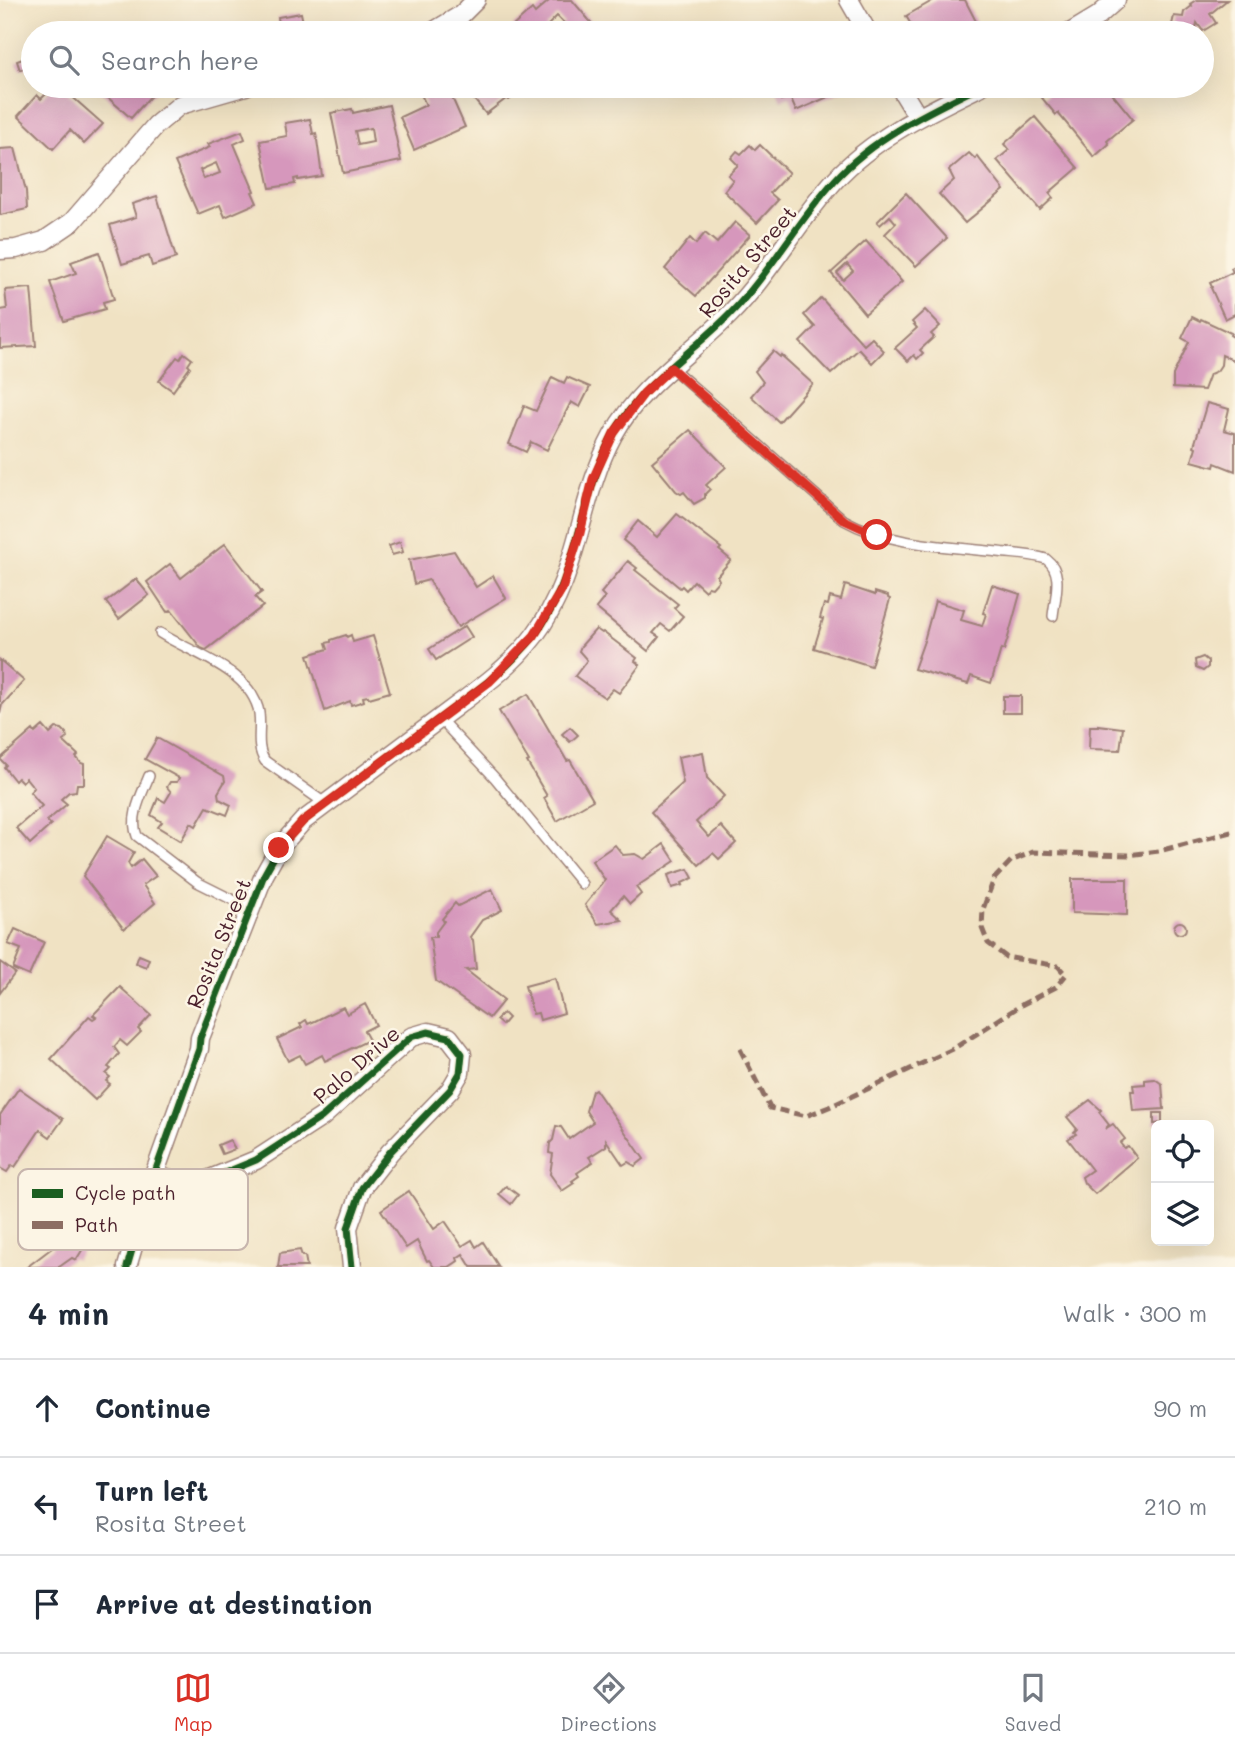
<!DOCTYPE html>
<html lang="en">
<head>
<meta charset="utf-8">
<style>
  body { margin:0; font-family:Mali,sans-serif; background:#f6f6f7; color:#1f2937 }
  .controls { position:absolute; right:21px; bottom:21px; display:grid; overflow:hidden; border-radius:10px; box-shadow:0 7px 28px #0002 }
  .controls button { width:63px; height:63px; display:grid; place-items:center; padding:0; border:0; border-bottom:2px solid #e0e1e3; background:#fff; color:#1f2937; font:35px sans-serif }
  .stop { position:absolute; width:21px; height:21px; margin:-16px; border:5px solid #d93025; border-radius:50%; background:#fff }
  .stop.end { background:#d93025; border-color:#fff; box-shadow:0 2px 7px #0008 }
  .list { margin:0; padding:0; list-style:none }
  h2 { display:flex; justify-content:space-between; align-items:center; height:91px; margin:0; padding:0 28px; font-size:30px }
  h2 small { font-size:23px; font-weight:400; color:#747a83 }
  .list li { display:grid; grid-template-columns:46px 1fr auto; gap:21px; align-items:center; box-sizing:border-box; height:98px; padding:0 28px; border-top:2px solid #e0e1e3 }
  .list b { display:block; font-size:26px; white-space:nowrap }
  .list p { margin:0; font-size:23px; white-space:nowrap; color:#747a83 }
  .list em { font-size:23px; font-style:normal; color:#747a83 }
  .icon { flex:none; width:38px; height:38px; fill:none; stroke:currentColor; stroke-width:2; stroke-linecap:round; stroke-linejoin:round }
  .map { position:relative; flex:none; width:1235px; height:1267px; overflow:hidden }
  .search { position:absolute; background:#fff; box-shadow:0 7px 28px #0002; left:21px; right:21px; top:21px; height:77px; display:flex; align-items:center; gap:18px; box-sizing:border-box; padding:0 24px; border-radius:38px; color:#747a83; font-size:26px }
  .sheet { height:385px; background:#fff }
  nav { display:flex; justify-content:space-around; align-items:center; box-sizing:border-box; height:98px; border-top:2px solid #e0e1e3; background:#fff; font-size:19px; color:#747a83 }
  nav a { display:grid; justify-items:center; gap:4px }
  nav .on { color:#d93025 }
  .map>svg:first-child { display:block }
  .building { fill:#d697bc; fill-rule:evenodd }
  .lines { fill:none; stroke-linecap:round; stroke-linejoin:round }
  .service-casing { stroke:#9d8077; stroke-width:12 }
  .minor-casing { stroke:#9d8077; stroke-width:21 }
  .service { stroke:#fff; stroke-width:9 }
  .minor { stroke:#fff; stroke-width:18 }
  .quiet { stroke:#8d6e63; stroke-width:5; stroke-dasharray:10 5; stroke-linecap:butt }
  .cycleway-casing { stroke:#fcf5e5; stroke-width:11 }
  .cycleway { stroke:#1b5e20; stroke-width:7 }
  .route { stroke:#d93025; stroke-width:9 }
  .labels { text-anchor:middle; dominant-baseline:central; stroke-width:5; stroke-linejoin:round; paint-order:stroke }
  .street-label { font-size:21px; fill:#4a1f2b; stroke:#fcf5e5 }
  .key { fill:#fcf5e5; stroke:#c7b5ad; stroke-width:2 }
  .key-label { font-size:19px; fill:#4a1f2b }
</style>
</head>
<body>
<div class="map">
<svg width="1235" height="1267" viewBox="0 0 1235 1267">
  <rect width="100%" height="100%" fill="#fcf5e5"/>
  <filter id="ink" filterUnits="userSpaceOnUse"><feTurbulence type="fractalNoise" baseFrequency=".0143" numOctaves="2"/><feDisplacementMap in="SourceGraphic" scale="14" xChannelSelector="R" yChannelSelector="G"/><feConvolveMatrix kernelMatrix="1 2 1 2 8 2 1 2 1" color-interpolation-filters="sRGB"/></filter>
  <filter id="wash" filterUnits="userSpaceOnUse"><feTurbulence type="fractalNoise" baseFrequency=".00686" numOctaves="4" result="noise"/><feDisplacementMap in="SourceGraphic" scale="28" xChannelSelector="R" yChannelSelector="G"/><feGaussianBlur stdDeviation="1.57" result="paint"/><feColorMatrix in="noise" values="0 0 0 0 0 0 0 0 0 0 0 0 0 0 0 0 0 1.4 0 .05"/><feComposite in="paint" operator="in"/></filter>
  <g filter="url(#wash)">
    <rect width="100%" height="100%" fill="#f0e2c3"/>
    <g id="blocks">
      <g class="building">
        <polygon points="550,0 572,0 600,33 553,33 564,23 557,16 546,27 551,33 520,33 513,26 532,9 535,13"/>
        <polygon points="934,0 965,0 982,33 936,33 934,30 928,33 916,33 906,16"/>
        <polygon points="1196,0 1227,0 1210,14 1216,23 1203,31 1197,23 1195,33 1170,33 1174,16 1183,17 1184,12 1192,6 1190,4"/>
        <polygon points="301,13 304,27 336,20 339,33 280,33 278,17"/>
        <polygon points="33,55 33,64 20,70 17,61"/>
        <polygon points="54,86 60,86 103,124 84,144 70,130 53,149 18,116 37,95 41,99"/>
        <polygon points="99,86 152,86 156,90 131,118 97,88"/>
        <polygon points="422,86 447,86 465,127 414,150 400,117 426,105 418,88"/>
        <polygon points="463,86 528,86 509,100 507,98 486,114"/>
        <polygon points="775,86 853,86 796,111 790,97 781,100"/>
        <polygon points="1057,86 1067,86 1073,94 1084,86 1106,86 1133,119 1107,141 1109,144 1094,157 1058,113 1056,115 1042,98"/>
        <path d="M389,105L401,161L343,173L331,113L352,109L353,113ZM371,128L373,142L358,145L355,131Z"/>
        <polygon points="1035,117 1078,168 1049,193 1053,198 1040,210 997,160 1009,150 1004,144"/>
        <polygon points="310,119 313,134 316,133 322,176 298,180 298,178 294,179 295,184 270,188 260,141 287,136 285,123"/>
        <path d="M242,131L245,139L234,144L254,191L252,192L257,203L225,217L220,205L198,214L175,162L210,147L208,144ZM216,163L220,173L204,179L200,170Z"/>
        <polygon points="750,145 755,150 760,145 789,173 770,193 778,200 757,223 724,191 733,180 728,175 738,165 731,158 737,151 741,154"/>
        <polygon points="15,148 26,191 27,209 0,215 0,149"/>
        <polygon points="969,153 975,159 977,156 1004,190 965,223 939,194 954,180 949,170"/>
        <polygon points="906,193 947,238 916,266 885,234 896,223 890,216 880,225 877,222"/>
        <polygon points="157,196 176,258 152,266 149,256 122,264 110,225 136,217 132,204"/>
        <polygon points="735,222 750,235 696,296 665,269 690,238 696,244 705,233 717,243"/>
        <path d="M866,241L902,282L865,314L831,273ZM847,264L853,271L843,280L837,273Z"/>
        <polygon points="99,252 114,299 103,302 105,309 64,321 50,282 76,273 71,262"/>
        <polygon points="1235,266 1235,314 1225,319 1211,288 1212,287 1210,283 1233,272 1231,268"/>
        <polygon points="31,288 36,346 0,348 0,310 7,309 5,290"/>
        <polygon points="821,298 864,345 872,338 884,351 872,363 859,349 831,374 800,342 815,327 804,315"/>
        <polygon points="925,310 940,326 931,334 934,337 920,350 923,353 917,359 914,355 908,361 895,348 917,328 912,322"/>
        <polygon points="1192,317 1200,321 1201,319 1231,333 1230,335 1235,338 1235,361 1222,355 1221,365 1217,371 1210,374 1204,390 1173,388 1173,375 1189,342 1182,338"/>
        <polygon points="773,351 780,357 781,355 813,384 779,422 751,396 763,382 755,371"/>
        <polygon points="184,353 192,359 188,365 190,367 173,391 159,381 177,357 180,359"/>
        <polygon points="552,377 564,383 567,377 590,387 580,407 571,402 547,450 531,442 526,452 509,444 524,406 536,411"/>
        <polygon points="1207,403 1229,409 1224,430 1235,433 1235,471 1215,463 1214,467 1192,461 1196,447 1194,446"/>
        <polygon points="690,430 726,467 706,485 710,489 705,494 705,498 694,504 684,492 681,494 676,491 652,462"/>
        <polygon points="677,514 721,548 719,550 731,560 717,576 719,580 712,588 708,587 705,591 694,581 686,590 682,586 680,588 623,540 638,521 657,537"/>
        <polygon points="400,542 403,552 392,555 389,546"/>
        <polygon points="225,544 262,592 255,597 263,606 206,650 201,648 171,610 167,612 147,582 170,564 181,578"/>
        <polygon points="454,551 476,587 493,576 506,598 458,627 429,580 414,584 409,560"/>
        <polygon points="628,561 637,568 635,570 678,604 674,608 683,616 670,631 661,624 653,633 659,637 648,651 596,608 605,597 601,593"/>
        <polygon points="136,579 149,595 119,619 106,602"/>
        <polygon points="845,585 875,595 875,592 888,596 888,598 890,599 871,666 814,648 823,619 820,618 824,604 828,605 830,597 841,600"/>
        <polygon points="992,585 1020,594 1007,641 1004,650 1001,649 991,683 971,676 968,684 914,669 924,641 935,601 964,610 961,620 982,626 986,614 983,613"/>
        <polygon points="465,626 472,637 436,660 429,649"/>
        <polygon points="596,629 602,633 603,632 637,658 635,661 640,665 619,693 613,689 605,698 575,676 587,660 579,651 581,646"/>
        <polygon points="346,635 347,637 351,635 353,642 373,636 390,692 369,698 368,696 363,697 364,701 351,705 350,701 325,711 308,655 328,649 326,643 331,642 331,640"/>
        <polygon points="1203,657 1208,661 1208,667 1203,671 1196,668 1195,660"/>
        <polygon points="0,660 24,681 2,705 0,714"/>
        <polygon points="528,694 567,761 570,760 593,800 557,821 544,798 547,796 527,762 529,761 499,711"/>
        <rect x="1003" y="696" width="18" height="17"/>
        <polygon points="1098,725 1123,728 1120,750 1089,749 1090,726 1098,726"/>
        <polygon points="43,726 50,734 56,728 62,729 66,733 67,738 63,741 78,755 76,757 81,763 84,764 84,784 77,784 76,791 69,792 61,799 67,804 47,821 51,825 30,844 16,828 42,806 30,792 34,788 26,778 22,782 18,778 15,781 4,767 6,765 0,759 33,730 35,733"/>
        <polygon points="570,727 578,735 570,742 562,734"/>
        <polygon points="157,738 224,776 225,781 218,793 219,799 231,805 227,815 207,807 196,826 191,823 181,841 158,827 162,822 151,815 158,798 165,802 171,792 167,787 170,782 177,782 179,778 145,759"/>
        <polygon points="703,752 707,778 724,796 696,822 709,837 721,826 736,843 719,859 713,853 699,865 651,812 683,783 678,757"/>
        <polygon points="107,836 134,852 128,863 131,868 142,859 156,876 143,885 155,903 124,929 83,876"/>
        <polygon points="664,844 675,861 636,887 641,894 630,904 623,896 611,910 622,920 598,924 585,905 605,880 592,861 615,845 623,855 635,854 644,859"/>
        <polygon points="688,869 693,878 682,883 683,885 672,888 668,875"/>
        <polygon points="1072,879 1127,879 1127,915 1072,913"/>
        <polygon points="492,889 502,910 482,920 470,937 473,940 476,969 466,970 504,1000 489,1018 436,981 430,937 436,937 436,932 444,921 442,919 455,903 458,906"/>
        <circle cx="1180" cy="928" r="6"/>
        <polygon points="15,929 44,942 29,976 13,969 21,949 8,944"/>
        <polygon points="139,955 149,959 146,967 136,963"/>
        <polygon points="0,962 15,973 0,993"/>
        <polygon points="555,978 564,1013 540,1020 538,1013 533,1014 525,986"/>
        <polygon points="120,987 151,1015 138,1029 141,1032 127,1046 120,1040 114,1047 119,1054 108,1067 111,1069 106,1074 110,1077 106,1081 110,1084 95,1100 51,1059 89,1016 93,1019 96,1017 93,1015"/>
        <polygon points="365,1004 376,1025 364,1031 369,1040 325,1061 322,1055 305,1064 300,1055 288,1061 277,1039 302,1027 300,1024 306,1020 308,1024 315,1021 343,1007 347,1014"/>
        <polygon points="503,1013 508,1018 502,1025 496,1020"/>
        <polygon points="1155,1079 1162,1084 1164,1109 1133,1111 1131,1091 1134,1091 1133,1085 1145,1084 1145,1080"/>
        <polygon points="19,1088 63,1119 50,1137 40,1130 15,1167 12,1165 7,1172 0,1168 0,1115"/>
        <polygon points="595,1089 644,1159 635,1166 628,1162 623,1165 606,1140 606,1146 589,1157 593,1162 577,1173 579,1176 572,1181 574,1183 562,1191 550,1174 553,1154 549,1153 550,1143 553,1140 556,1126 561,1127 569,1139 593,1122 586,1111 592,1091"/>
        <polygon points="1090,1100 1101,1110 1099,1112 1109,1125 1105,1129 1113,1124 1125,1139 1120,1143 1124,1148 1128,1146 1137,1158 1095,1194 1084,1183 1082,1177 1092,1170 1068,1139 1076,1134 1074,1132 1077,1129 1067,1117"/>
        <polygon points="1154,1113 1162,1113 1162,1123 1154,1124"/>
        <polygon points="230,1140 235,1149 222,1154 218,1145"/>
        <polygon points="506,1186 518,1195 511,1204 499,1194"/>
        <polygon points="76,1188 94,1196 92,1199 104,1205 81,1252 76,1260 72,1258 59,1267 27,1267 52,1248 55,1231"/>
        <polygon points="409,1191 434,1229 445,1221 462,1246 472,1240 476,1247 483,1242 499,1267 471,1267 463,1254 457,1258 458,1261 449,1267 434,1267 429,1260 427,1261 417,1241 406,1248 381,1210"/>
        <polygon points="300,1250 302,1256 305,1256 307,1267 278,1267 280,1253"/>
      </g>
    </g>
  </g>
  <g filter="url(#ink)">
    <use href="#blocks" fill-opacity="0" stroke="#9d8077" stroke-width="2"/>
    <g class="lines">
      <defs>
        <g id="service">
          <path d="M672,368L844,520C891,546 946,546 998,552C1014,554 1031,554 1046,559C1064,572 1055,596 1053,616"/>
          <path d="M160,633C191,653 246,668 258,708C263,725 254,745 265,761L326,804"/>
          <polyline points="440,719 495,778 582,884"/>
          <path d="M149,776C142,794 129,817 137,836L197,882L251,909"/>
        </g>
        <g id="minor">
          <polyline points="849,0 868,33"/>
          <polyline points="431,33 461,15 476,0"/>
          <polyline points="1070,33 1098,16 1116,0"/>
          <polyline points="899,86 918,117"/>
          <polyline points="0,250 16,249 44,241 72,222 156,125 180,105 246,86"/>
          <polyline points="154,1175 182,1183 198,1184 256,1160 322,1117 411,1037 428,1032 449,1037 462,1054 460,1073 450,1090 390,1152 362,1188 348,1228 352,1267"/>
          <path d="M127,1267L154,1175L199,1049L200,1038L264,875L279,848L303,821C348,787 394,753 439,719C472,694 509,669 534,636C580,576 578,499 613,435C640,385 692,353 730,314C770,273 797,222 835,180C874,137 930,111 981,86"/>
        </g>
      </defs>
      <use href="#service" class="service-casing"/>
      <use href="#minor" class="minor-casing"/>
      <use href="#service" class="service"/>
      <use href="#minor" class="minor"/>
      <polyline class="quiet" points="740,1049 770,1108 806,1116 829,1107 953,1049 1023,1004 1056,987 1066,975 1058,966 1006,957 988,943 982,928 983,909 994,879 1011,861 1033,852 1129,855 1159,851 1235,831"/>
      <defs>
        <g id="cycleway">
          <polyline points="154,1175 182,1183 198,1184 256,1160 322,1117 411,1037 428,1032 449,1037 462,1054 460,1073 450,1090 390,1152 362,1188 348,1228 352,1267"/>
          <path d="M127,1267L154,1175L199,1049L200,1038L264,875L279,848L303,821C348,787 394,753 439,719C472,694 509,669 534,636C580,576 578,499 613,435C640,385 692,353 730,314C770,273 797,222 835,180C874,137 930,111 981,86"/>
        </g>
      </defs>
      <use href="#cycleway" class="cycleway-casing"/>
      <use href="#cycleway" class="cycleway"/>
    </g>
  </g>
  <g class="lines" filter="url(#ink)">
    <polyline class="route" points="279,848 303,821 489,682 534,636 562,589 580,533 593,479 614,433 644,393 671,368 844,520 877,535"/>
  </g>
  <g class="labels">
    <g class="street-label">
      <text transform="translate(747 261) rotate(-50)">Rosita Street</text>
      <text transform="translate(218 943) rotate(-68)">Rosita Street</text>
      <text transform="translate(356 1064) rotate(-41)">Palo Drive</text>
    </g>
  </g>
  <rect x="18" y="1169" width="230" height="81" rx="10" class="key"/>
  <rect x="32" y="1189" width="31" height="9" fill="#1b5e20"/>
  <rect x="32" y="1221" width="31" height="8" fill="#8d6e63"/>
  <g class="key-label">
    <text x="75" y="1200">Cycle path</text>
    <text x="75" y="1232">Path</text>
  </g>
</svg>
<div class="controls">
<button><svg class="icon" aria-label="locate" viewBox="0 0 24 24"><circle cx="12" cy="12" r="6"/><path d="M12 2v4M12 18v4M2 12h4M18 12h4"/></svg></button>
<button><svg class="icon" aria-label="layers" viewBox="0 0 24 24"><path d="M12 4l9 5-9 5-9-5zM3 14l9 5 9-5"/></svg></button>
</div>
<div class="stop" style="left:877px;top:535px"></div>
<div class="stop end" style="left:279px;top:848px"></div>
<div class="search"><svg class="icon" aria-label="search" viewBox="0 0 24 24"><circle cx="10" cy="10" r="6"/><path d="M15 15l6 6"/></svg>Search here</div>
</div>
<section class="sheet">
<h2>4 min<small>Walk · 300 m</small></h2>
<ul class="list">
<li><svg class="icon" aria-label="ahead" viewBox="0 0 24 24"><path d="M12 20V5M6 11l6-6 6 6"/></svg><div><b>Continue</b></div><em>90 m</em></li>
<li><svg class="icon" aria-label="left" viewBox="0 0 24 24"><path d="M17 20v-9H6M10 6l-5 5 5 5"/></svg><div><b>Turn left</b><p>Rosita Street</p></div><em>210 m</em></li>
<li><svg class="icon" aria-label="arrive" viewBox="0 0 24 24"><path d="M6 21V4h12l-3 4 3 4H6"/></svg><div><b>Arrive at destination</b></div></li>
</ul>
</section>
<nav>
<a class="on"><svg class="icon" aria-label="map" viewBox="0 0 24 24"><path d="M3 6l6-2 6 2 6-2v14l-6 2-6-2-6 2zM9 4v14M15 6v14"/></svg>Map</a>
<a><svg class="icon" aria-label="directions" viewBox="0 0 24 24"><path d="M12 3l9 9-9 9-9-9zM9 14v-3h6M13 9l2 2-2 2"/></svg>Directions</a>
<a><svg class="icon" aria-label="saved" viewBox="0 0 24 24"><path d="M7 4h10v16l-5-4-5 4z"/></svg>Saved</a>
</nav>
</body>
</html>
